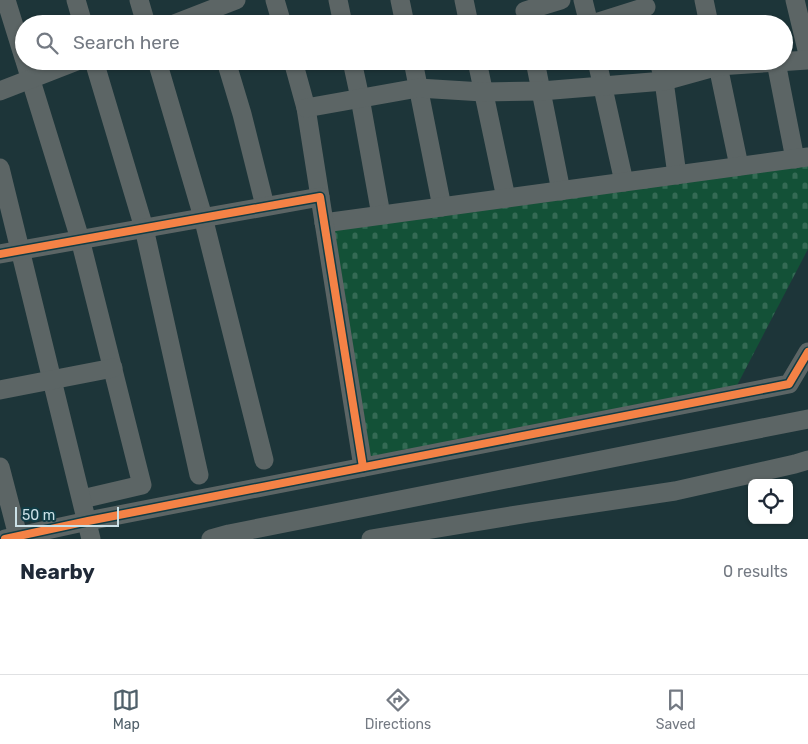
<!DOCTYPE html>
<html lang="en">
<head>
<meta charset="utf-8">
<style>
  body { margin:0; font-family:Rubik,sans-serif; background:#f2f2f3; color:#1f2937 }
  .controls { position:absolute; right:15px; bottom:15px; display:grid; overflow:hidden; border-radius:8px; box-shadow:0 1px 4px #0004 }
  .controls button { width:45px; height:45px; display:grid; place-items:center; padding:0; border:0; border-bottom:1px solid #e0e1e3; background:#fff; color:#1f2937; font:25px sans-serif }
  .scale { position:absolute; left:15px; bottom:12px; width:104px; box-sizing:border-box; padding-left:5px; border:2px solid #cae0e6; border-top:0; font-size:14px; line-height:18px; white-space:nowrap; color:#cae0e6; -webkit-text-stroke:4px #103d46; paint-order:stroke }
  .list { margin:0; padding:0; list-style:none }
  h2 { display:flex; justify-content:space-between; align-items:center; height:65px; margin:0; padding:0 20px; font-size:21px }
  h2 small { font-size:16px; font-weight:400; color:#747a83 }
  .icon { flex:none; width:28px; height:28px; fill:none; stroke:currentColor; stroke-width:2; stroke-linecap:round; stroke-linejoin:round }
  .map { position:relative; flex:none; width:808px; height:539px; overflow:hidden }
  .search { position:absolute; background:#fff; box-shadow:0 1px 4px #0004; left:15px; right:15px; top:15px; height:55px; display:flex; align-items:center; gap:12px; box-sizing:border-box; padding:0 18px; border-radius:28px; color:#747a83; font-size:19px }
  .sheet { height:135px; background:#fff }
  nav { display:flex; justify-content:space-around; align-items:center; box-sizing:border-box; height:70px; border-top:1px solid #e0e1e3; background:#fff; font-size:14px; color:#747a83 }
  nav a { display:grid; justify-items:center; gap:2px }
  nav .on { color:#50606a }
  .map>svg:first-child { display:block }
  .cemetery { fill:url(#cemetery-stones) }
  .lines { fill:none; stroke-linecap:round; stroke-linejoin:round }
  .minor { stroke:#5c6565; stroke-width:19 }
  .cycleway-casing { stroke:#103d46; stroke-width:11 }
  .cycleway { stroke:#f48246; stroke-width:8 }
</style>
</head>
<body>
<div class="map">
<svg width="808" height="539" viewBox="0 0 808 539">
  <defs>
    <pattern id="cemetery-stones" width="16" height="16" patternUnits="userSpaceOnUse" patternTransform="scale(1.25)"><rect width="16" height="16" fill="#135137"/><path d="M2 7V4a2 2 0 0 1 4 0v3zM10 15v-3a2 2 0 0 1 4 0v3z" fill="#346a54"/></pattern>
  </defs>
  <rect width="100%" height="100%" fill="#1d3539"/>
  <polygon class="cemetery" points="808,158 808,249 732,395 364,467 324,223"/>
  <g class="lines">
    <g class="minor">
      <polyline points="6,0 24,58"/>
      <polyline points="76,0 83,24"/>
      <polyline points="139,0 146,24"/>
      <polyline points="275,0 282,24"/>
      <polyline points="338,0 343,24"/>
      <polyline points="400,0 405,24"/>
      <polyline points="464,0 469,24"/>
      <polyline points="583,0 589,24"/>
      <polyline points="704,0 709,24"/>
      <polyline points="795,0 808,54"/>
      <polyline points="525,11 561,0"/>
      <polyline points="174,24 236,0"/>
      <polyline points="592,24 646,7"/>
      <polyline points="25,61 80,239 142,485 82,499"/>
      <polyline points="94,61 144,228 199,475"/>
      <polyline points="157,61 203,217 264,460"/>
      <polyline points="226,61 242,114 265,206"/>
      <polyline points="293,61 306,108 320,197"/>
      <polyline points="352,61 360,98 381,215"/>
      <polyline points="413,61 442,207"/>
      <polyline points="477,61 506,198"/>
      <polyline points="535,61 561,191"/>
      <polyline points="597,61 624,182"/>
      <polyline points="659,61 664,81 677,175"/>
      <polyline points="717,61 739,166"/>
      <polyline points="776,62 795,159"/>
      <polyline points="0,91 77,61"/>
      <polyline points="306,108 418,88 483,92 541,91 664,81 718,66 808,60"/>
      <polyline points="0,168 91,539"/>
      <polyline points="324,223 808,157"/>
      <polyline points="0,254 320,197 363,467"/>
      <polyline points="0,390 113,368"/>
      <polyline points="0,467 18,536"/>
      <polyline points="5,539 88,521 789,384 808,352"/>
      <polyline points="211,539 229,534 808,419"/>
      <polyline points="371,539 529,513 675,491 795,464 808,460"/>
    </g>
    <defs>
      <g id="cycleway">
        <polyline points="0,254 320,197 363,467"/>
        <polyline points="5,539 88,521 789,384 808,352"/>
      </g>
    </defs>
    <use href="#cycleway" class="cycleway-casing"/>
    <use href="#cycleway" class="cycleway"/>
  </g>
</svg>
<div class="controls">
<button><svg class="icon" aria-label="locate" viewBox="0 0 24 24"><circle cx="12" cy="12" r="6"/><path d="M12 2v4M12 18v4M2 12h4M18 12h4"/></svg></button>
</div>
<div class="scale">50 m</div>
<div class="search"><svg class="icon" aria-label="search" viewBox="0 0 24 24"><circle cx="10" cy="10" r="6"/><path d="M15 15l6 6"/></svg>Search here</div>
</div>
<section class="sheet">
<h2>Nearby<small>0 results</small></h2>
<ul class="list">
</ul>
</section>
<nav>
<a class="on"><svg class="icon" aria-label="map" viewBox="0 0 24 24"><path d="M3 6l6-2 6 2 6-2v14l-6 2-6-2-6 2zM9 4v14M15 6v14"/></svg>Map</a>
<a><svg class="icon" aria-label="directions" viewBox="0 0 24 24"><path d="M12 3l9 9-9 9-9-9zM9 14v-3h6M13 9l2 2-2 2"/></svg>Directions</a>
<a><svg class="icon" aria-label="saved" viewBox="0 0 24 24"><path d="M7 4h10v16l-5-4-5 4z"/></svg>Saved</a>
</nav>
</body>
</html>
